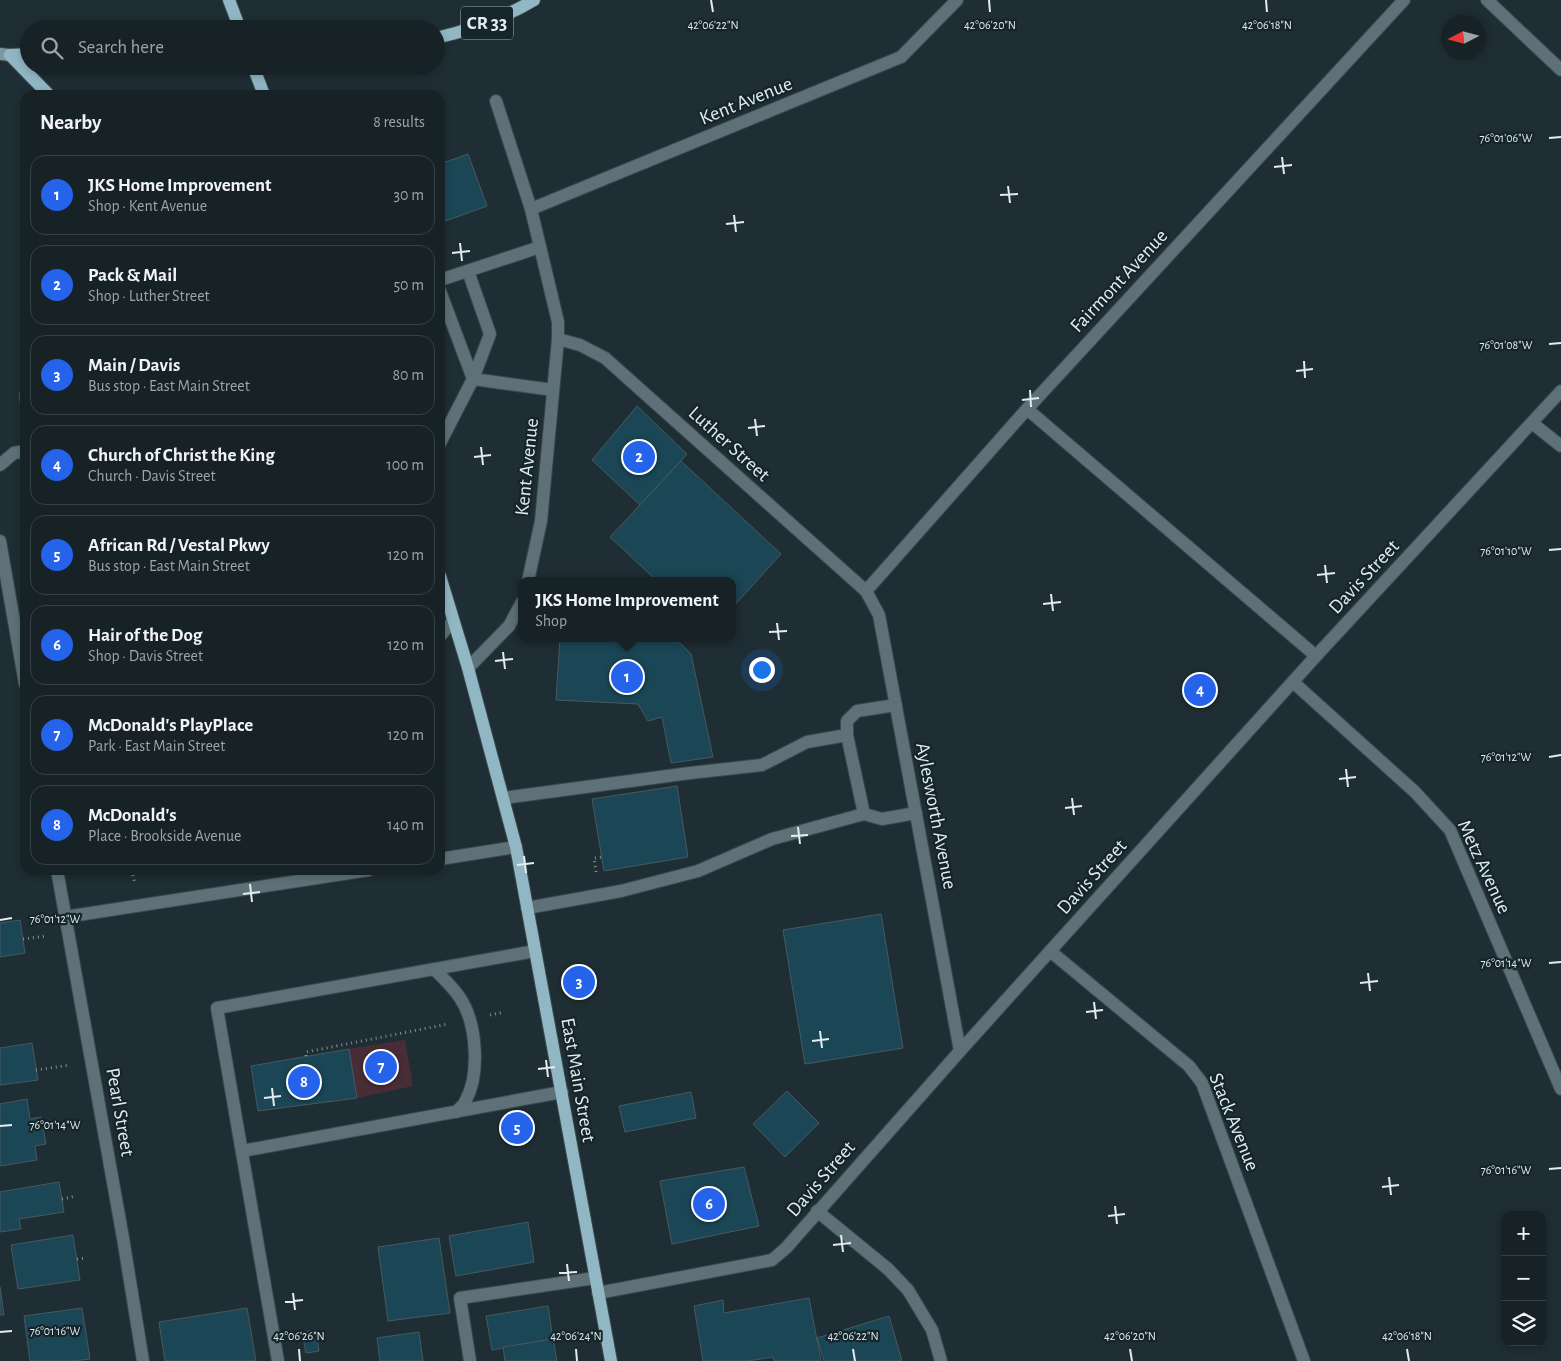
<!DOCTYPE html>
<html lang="en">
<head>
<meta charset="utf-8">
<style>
  body { margin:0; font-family:"Alegreya Sans",sans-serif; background:#242f33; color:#f1f3f6 }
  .controls { position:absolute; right:15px; bottom:15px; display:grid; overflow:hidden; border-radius:10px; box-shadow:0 2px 8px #0003 }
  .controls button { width:45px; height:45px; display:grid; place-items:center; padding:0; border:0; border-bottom:1px solid #363f44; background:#172227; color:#f1f3f6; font:25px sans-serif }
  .compass { position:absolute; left:1441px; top:15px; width:45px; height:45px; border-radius:50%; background:#172227; box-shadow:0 2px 8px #0003; rotate:264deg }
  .you { position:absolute; left:761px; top:669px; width:18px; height:18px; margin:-12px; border:4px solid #fff; border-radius:50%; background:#1a73e8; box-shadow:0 0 0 8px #1a73e833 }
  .badge { display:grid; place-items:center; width:32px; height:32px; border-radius:50%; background:#2563eb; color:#fff; font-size:16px; font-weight:700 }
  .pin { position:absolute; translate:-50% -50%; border:2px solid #fff; box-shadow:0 1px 5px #0006 }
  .popup { position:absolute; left:518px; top:577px; width:218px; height:65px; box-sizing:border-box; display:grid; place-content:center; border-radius:10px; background:#172227; filter:drop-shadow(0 1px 4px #0005); font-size:16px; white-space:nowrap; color:#9ea4a7 }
  .popup b { font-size:19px; color:#f1f3f6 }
  .popup::after { content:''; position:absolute; left:50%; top:100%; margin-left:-10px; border:10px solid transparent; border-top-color:#172227 }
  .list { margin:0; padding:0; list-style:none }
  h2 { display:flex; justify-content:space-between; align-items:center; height:65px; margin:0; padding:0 20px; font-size:21px }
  h2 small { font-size:16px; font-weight:400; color:#9ea4a7 }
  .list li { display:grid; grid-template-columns:32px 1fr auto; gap:15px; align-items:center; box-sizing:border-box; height:80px; margin:0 10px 10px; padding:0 10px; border:1px solid #363f44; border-radius:15px }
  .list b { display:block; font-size:19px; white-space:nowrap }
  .list p { margin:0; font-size:16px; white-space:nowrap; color:#9ea4a7 }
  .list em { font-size:16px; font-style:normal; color:#9ea4a7 }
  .icon { flex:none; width:28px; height:28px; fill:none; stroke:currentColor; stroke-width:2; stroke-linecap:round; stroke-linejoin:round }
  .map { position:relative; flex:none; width:1561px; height:1361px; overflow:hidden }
  .search { position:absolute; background:#172227; box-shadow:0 2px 8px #0003; left:20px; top:20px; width:425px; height:55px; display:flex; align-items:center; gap:12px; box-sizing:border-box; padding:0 18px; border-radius:28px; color:#9ea4a7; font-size:19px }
  .panel { position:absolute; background:#172227; box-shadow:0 2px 8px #0003; left:20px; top:90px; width:425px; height:785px; border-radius:15px }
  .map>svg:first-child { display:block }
  .green { fill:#492d36 }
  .building { fill:#1b4655; stroke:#48595f }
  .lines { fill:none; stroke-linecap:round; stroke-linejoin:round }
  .lane-casing { stroke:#3a494e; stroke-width:14 }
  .street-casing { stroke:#3a494e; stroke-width:14 }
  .secondary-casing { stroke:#3a494e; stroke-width:14 }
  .primary-casing { stroke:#3a494e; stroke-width:14 }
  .path { stroke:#838f94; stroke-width:3; stroke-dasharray:1 4; stroke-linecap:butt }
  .lane { stroke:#5f7178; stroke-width:12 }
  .street { stroke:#5f7178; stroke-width:12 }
  .secondary { stroke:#7c98a4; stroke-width:12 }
  .primary { stroke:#91b7c5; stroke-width:12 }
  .ticks { fill:none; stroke:#e3edf1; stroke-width:2 }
  .labels { text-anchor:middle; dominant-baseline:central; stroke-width:4.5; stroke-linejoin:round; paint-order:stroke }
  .shield { fill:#15252a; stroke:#a5b1b5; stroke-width:1 }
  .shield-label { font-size:19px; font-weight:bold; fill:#e3edf1 }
  .street-label { font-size:20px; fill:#e3edf1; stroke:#15252a }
  .ticks-label { font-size:12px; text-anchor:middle; fill:#e3edf1; stroke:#15252a; stroke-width:4.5; stroke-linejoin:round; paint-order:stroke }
</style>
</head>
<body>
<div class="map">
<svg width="1561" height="1361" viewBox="0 0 1561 1361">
  <rect width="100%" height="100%" fill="#1f2e34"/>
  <polygon class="green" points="405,1040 413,1086 357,1098 349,1049"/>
  <g class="building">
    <polygon points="468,154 487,206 440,223 440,164"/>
    <polygon points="25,392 25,426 23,427 19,393"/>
    <polygon points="637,406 687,454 640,505 592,460"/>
    <polygon points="681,461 781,554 732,608 732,581 657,581 610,537"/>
    <polygon points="560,638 675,638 691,654 713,757 671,763 662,717 648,721 638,704 556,700"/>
    <polygon points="677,786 688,857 604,871 592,799"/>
    <polygon points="881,914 903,1048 805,1064 783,930"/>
    <polygon points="20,920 25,953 0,957 0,923"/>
    <polygon points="32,1043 38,1080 0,1085 0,1048"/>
    <polygon points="349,1049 357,1098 258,1111 251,1066"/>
    <polygon points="787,1091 819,1123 785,1157 753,1124"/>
    <polygon points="691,1092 696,1118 625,1132 619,1106"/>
    <polygon points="27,1099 30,1119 41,1117 46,1144 35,1146 37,1160 0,1166 0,1104"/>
    <polygon points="744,1167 759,1226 672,1244 660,1181"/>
    <polygon points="59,1182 64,1212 19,1219 21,1229 0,1232 0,1192"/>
    <polygon points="528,1222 534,1262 456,1276 449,1236"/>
    <polygon points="73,1235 80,1280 18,1289 11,1245"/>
    <polygon points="439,1238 450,1313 388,1321 378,1247"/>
    <polygon points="0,1287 4,1315 0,1315"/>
    <polygon points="809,1298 821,1361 774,1361 773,1357 748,1361 703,1361 694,1306 723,1300 724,1313"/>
    <polygon points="548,1306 553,1339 492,1350 486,1316"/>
    <polygon points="82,1308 90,1359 74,1361 30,1361 24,1316"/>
    <polygon points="247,1308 256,1361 165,1361 159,1322"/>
    <polygon points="889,1316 902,1361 824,1361 817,1338"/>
    <polygon points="316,1330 319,1351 306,1353 302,1332"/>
    <polygon points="419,1332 423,1361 380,1361 377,1338"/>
    <polygon points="553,1339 557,1361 505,1361 503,1347"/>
  </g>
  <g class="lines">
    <defs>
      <g id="lane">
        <polyline points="440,280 540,247"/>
        <polyline points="440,291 473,379"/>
        <polyline points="473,379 553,390"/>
        <polyline points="1027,409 1316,656"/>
        <polyline points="440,443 473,379 490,334 468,271"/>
        <polyline points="440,636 453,621"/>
        <polyline points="896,705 857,711 847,721 847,735 864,814 882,819 916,813"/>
        <polyline points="503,798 690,773 762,765 807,742 847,735"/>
        <polyline points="527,908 621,891 698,871 772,839 864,814"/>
        <path d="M434,969C443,978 453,987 460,998C477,1023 480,1074 466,1100C464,1105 459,1109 456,1112"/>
        <polyline points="242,1151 562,1092"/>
        <polyline points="278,1361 217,1008 535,951"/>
        <polyline points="470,1361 460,1298 595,1278"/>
      </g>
      <g id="street">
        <polyline points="1487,0 1561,70"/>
        <polyline points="496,101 531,209 558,322 558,339 541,521 528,581"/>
        <polyline points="531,209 901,57 957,0"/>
        <polyline points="558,339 580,345 605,358 866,591 879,615 960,1051"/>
        <polyline points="1532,423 1561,446"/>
        <polyline points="0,465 14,453 25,451"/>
        <polyline points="0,541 25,684"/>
        <polyline points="866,591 1027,409 1404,0"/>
        <polyline points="468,668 509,626 522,602"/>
        <polyline points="1293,682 1415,792 1450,830 1561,1089"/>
        <polyline points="440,859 516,847"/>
        <polyline points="57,870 123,1238 143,1361"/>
        <polyline points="65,917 369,870"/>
        <polyline points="1050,951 1189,1066 1202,1083 1304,1361"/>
        <polyline points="817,1211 888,1269 908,1290 932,1330 941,1361"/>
        <polyline points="598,1293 772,1260 786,1248 960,1051 1316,656 1561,391"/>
      </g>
      <polyline id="secondary" points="0,54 10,55"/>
      <g id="primary">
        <polyline points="229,0 240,29"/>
        <path d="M436,38C470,30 504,18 534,0"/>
        <polyline points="10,55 49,95"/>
        <polyline points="10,55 29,54"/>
        <polyline points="253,66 264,95"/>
        <polyline points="440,576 468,668 516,847 611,1361"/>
      </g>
    </defs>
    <use href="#lane" class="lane-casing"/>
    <use href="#street" class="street-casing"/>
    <use href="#secondary" class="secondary-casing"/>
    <use href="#primary" class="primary-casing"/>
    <g class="path">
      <polyline points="132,870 135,884"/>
      <polyline points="596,872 594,858 602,857"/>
      <polyline points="23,939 47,936"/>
      <polyline points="490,1015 504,1012"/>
      <polyline points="306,1056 306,1052 448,1024"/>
      <polyline points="36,1070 70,1065"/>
      <polyline points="62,1199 76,1196"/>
      <polyline points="77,1259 86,1258"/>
    </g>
    <use href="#lane" class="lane"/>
    <use href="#street" class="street"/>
    <use href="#secondary" class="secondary"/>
    <use href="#primary" class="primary"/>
  </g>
  <path class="ticks" d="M711,0L713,12M989,0L990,12M1266,0L1267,12M1549,138L1561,137M1282,157L1284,174M1274,167L1292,165M1008,186L1010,203M1000,195L1018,194M734,215L736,232M726,224L744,222M460,243L462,261M452,253L470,251M1549,344L1561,343M1304,361L1305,378M1296,371L1313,369M1030,390L1031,407M1022,400L1039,398M755,419L757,436M748,428L765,426M481,447L483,465M474,457L491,455M1549,550L1561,549M1325,565L1327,583M1317,575L1335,573M1051,594L1053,611M1043,604L1061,602M777,623L779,640M769,632L787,631M503,652L505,669M495,661L513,659M1549,757L1561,755M1346,769L1348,787M1339,779L1356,777M1072,798L1074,815M1065,808L1082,806M798,827L800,844M791,836L808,835M524,856L526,873M517,865L534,863M250,884L252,902M243,894L260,892M0,920L12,918M1549,963L1561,962M1368,973L1370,991M1360,983L1378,981M1094,1002L1096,1019M1086,1012L1103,1010M820,1031L822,1048M812,1041L829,1039M546,1060L548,1077M538,1069L555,1067M272,1088L274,1106M264,1098L281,1096M0,1126L12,1125M1549,1169L1561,1168M1389,1177L1391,1195M1382,1187L1399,1185M1115,1206L1117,1224M1108,1216L1125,1214M841,1235L843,1252M833,1245L851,1243M567,1264L569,1281M559,1273L577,1272M293,1293L295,1310M285,1302L303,1300M0,1332L12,1331M299,1349L300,1361M576,1349L577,1361M853,1349L855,1361M1130,1349L1132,1361M1407,1349L1409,1361"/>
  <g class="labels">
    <rect class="shield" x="461" y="6.5" width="52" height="33" rx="4"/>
    <g class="shield-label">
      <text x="487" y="23">CR 33</text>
    </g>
    <g class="street-label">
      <text transform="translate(746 101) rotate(-22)">Kent Avenue</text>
      <text transform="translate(1119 281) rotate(-47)">Fairmont Avenue</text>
      <text transform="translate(729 444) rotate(42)">Luther Street</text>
      <text transform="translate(527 467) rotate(-84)">Kent Avenue</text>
      <text transform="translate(1364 577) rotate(-47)">Davis Street</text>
      <text transform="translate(936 816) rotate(79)">Aylesworth Avenue</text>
      <text transform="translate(1484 867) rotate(65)">Metz Avenue</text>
      <text transform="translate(1092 877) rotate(-48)">Davis Street</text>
      <text transform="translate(578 1080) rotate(80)">East Main Street</text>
      <text transform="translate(120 1112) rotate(80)">Pearl Street</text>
      <text transform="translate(1234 1122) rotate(68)">Stack Avenue</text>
      <text transform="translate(821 1179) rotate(-49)">Davis Street</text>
    </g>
  </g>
  <g class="ticks-label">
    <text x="713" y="29">42°06'22"N</text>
    <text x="990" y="29">42°06'20"N</text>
    <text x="1267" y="29">42°06'18"N</text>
    <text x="1506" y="142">76°01'06"W</text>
    <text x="1506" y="349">76°01'08"W</text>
    <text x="1506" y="555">76°01'10"W</text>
    <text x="1506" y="761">76°01'12"W</text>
    <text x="55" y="923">76°01'12"W</text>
    <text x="1506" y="967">76°01'14"W</text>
    <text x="55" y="1129">76°01'14"W</text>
    <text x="1506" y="1174">76°01'16"W</text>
    <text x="55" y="1335">76°01'16"W</text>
    <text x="299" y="1340">42°06'26"N</text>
    <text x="576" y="1340">42°06'24"N</text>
    <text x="853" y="1340">42°06'22"N</text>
    <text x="1130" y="1340">42°06'20"N</text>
    <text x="1407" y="1340">42°06'18"N</text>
  </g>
</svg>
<div class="controls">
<button>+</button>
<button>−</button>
<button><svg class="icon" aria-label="layers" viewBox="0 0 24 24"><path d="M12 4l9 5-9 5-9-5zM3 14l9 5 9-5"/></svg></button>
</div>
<svg class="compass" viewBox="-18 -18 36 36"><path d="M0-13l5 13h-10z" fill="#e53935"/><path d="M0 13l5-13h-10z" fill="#9ea4a7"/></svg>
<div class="you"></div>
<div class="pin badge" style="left:627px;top:677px">1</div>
<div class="popup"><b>JKS Home Improvement</b>Shop</div>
<div class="pin badge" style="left:639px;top:457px">2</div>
<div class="pin badge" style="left:579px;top:982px">3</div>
<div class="pin badge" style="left:1200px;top:690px">4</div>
<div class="pin badge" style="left:517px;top:1128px">5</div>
<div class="pin badge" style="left:709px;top:1204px">6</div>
<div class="pin badge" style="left:381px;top:1067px">7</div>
<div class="pin badge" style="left:304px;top:1082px">8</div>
<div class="search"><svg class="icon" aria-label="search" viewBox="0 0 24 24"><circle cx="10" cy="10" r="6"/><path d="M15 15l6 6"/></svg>Search here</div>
<section class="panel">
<h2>Nearby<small>8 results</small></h2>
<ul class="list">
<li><span class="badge">1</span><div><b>JKS Home Improvement</b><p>Shop · Kent Avenue</p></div><em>30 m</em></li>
<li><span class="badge">2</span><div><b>Pack &amp; Mail</b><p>Shop · Luther Street</p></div><em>50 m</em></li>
<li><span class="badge">3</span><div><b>Main / Davis</b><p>Bus stop · East Main Street</p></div><em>80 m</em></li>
<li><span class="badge">4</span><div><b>Church of Christ the King</b><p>Church · Davis Street</p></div><em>100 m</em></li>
<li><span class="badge">5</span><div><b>African Rd / Vestal Pkwy</b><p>Bus stop · East Main Street</p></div><em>120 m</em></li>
<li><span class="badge">6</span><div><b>Hair of the Dog</b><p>Shop · Davis Street</p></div><em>120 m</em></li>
<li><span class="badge">7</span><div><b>McDonald's PlayPlace</b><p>Park · East Main Street</p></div><em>120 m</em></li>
<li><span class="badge">8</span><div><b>McDonald's</b><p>Place · Brookside Avenue</p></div><em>140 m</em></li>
</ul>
</section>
</div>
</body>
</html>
